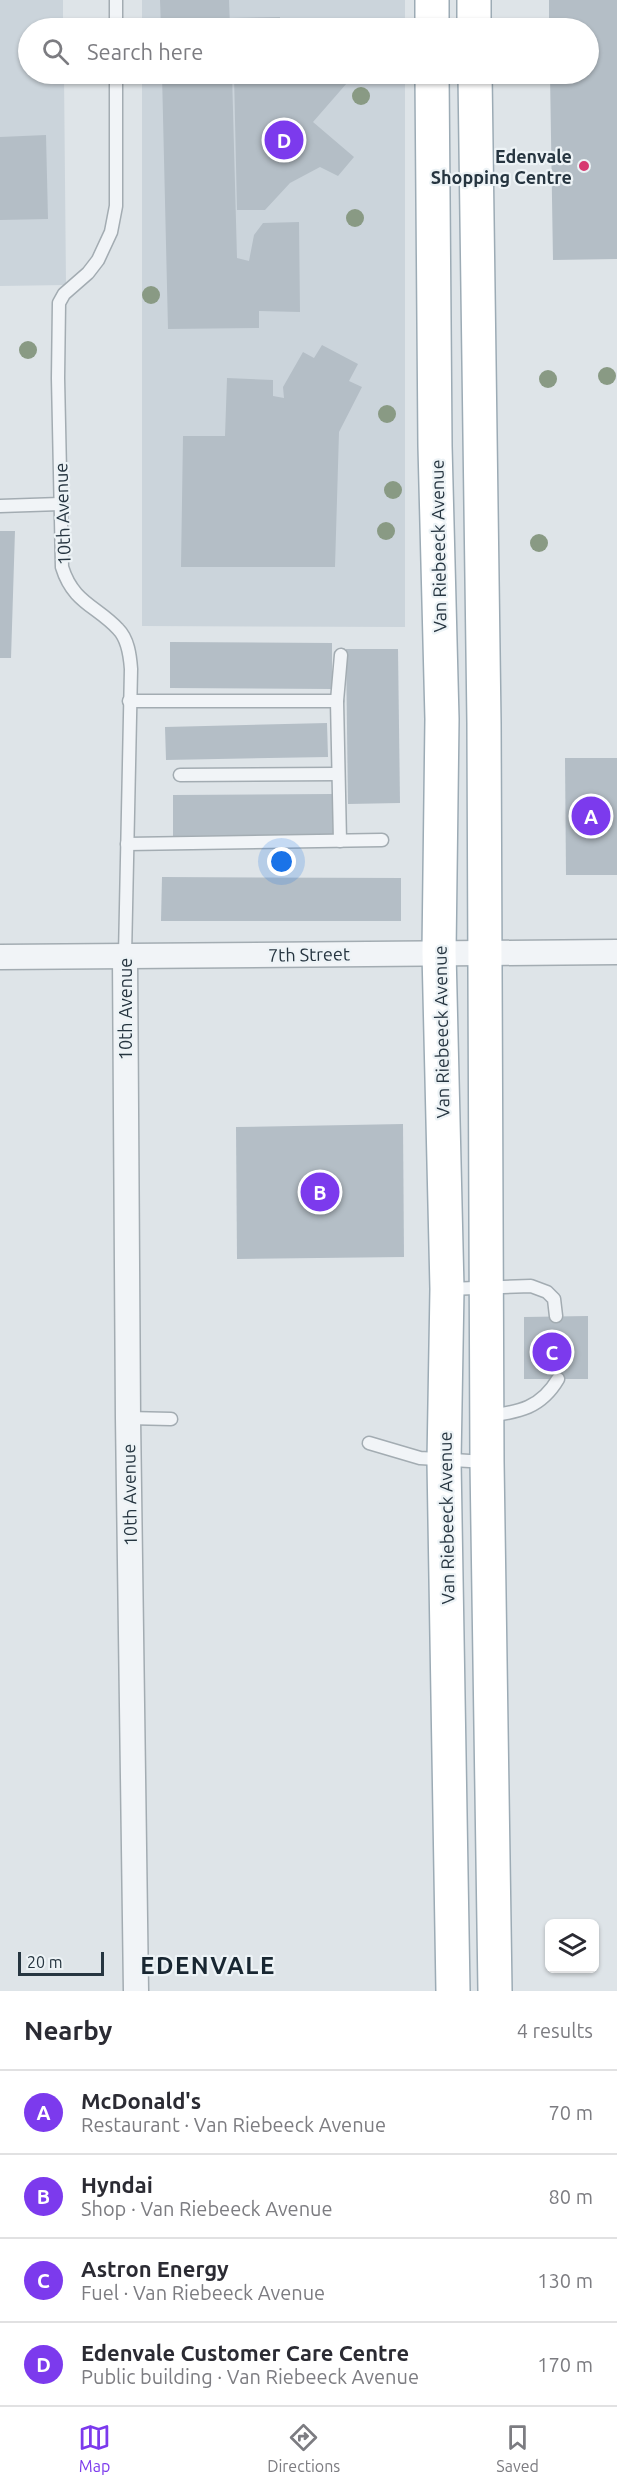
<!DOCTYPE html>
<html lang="en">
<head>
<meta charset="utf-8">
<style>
  body { margin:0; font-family:Ubuntu,sans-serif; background:#f2f2f3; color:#2b2b33 }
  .controls { position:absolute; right:18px; bottom:18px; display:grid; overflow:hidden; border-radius:9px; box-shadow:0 2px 4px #0004 }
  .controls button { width:54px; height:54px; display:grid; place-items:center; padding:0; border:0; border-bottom:2px solid #e1e1e2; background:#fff; color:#2b2b33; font:30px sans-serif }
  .scale { position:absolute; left:18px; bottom:15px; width:86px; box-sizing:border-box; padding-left:6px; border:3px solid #263540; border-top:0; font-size:16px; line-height:21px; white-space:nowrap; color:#263540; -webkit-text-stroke:4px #edf3f6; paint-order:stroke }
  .you { position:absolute; left:282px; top:862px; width:21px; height:21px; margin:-15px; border:4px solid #fff; border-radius:50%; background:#1a73e8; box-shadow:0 0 0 9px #1a73e833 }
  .badge { display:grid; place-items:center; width:39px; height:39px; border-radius:50%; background:#7c3aed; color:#fff; font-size:20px; font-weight:700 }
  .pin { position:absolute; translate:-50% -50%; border:3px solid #fff; box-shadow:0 2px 6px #0006 }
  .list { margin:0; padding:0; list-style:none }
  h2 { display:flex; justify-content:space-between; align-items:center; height:78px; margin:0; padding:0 24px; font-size:26px }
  h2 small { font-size:20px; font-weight:400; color:#7c7c81 }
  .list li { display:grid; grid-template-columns:39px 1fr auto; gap:18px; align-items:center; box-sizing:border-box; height:84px; padding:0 24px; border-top:2px solid #e1e1e2 }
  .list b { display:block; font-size:22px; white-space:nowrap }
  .list p { margin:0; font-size:20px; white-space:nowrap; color:#7c7c81 }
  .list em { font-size:20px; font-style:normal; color:#7c7c81 }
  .icon { flex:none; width:33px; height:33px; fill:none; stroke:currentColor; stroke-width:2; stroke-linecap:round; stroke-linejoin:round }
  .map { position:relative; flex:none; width:617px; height:1991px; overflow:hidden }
  .search { position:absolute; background:#fff; box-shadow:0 2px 4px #0004; left:18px; right:18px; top:18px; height:66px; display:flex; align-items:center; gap:15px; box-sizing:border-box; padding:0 21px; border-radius:33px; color:#7c7c81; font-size:22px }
  .sheet { height:414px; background:#fff }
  nav { display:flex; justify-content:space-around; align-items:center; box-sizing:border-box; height:84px; border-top:2px solid #e1e1e2; background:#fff; font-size:16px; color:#7c7c81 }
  nav a { display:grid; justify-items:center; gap:3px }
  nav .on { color:#7c3aed }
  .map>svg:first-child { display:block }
  .built { fill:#cbd4db }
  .building { fill:#b4bec6 }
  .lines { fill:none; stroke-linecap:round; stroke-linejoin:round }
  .lane-casing { stroke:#a3acb2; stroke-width:15 }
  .street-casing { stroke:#a3acb2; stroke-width:27 }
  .primary-casing { stroke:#9cabb5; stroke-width:36 }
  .lane { stroke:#f1f4f7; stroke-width:12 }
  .street { stroke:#f1f4f7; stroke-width:24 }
  .primary { stroke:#fff; stroke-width:33 }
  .tree { fill:#899a84 }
  .poi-dot { fill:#d73971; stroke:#edf3f6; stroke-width:2 }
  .labels { text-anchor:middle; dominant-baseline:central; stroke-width:4.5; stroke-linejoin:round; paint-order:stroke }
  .poi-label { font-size:18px; font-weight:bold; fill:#263540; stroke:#edf3f6; text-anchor:end }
  .street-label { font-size:18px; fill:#263540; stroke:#edf3f6 }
  .district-label { font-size:24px; font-weight:bold; letter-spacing:1.5px; fill:#182631; stroke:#edf3f6 }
</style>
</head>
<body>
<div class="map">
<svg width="617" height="1991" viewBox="0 0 617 1991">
  <rect width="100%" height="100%" fill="#dee4e8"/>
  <g class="built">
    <polygon points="0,0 63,0 63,28 28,28 28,74 64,74 66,285 0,286"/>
    <rect x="142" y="0" width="263" height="28"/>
    <polygon points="142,74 405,74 405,627 142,626"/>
  </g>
  <g class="building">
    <polygon points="160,0 229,0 230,28 161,28"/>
    <polygon points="549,0 617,0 617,259 553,260 550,74 588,74 588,28 549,28"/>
    <polygon points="280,17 280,24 336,23 336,28 233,28 232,18"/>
    <polygon points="162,74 232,74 237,258 249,261 254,235 263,223 299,222 300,312 259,311 259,328 168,329"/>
    <polygon points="234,74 343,74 347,83 313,122 354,157 338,176 320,167 290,183 265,210 237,210"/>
    <polygon points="46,135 48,219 0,220 0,137"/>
    <polygon points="322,345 358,364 349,381 362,387 339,432 335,567 181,567 183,436 225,436 227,378 273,380 273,396 284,398 283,387 303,352 314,358"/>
    <polygon points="0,531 15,531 11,658 0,658"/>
    <polygon points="170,642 332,643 332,689 170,688"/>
    <polygon points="346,649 398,649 400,803 348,804"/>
    <polygon points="327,723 328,757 166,760 165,727"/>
    <polygon points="565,758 617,758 617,875 566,875"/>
    <polygon points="332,794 333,835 173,836 173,795"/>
    <polygon points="162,877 401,878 401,921 161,921"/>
    <polygon points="403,1124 404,1257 237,1259 236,1127"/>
    <polygon points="588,1316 588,1379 524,1379 524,1317"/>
  </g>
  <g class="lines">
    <defs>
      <g id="lane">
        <polyline points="116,0 116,28"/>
        <path d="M116,74V206L111,232L98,260L88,273L64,294L59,303L58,378L62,567C73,603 97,606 118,629C128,639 130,655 131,669L125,956"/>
        <polyline points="0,506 60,504"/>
        <polyline points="129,701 337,701"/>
        <polyline points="180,775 337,774"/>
        <polyline points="340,841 337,701 341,655"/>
        <polyline points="127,844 382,840"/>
        <polyline points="448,1289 531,1286 547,1292 554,1299 556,1316"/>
        <path d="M488,1416C519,1412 541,1408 558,1379"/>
        <polyline points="128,1418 171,1419"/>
        <polyline points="369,1443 420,1458 486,1462"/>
      </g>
      <g id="street">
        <polyline points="125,956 128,1418 136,1991"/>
        <polyline points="0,957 617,952"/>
      </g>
      <g id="primary">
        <polyline points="474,0 474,28"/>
        <polyline points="432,28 432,0"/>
        <polyline points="432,74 435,446 442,719 439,952 447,1289 444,1461 453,1991"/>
        <polyline points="475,74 484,723 487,1462 495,1991"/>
      </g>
    </defs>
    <use href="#lane" class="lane-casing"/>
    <use href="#street" class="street-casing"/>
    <use href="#primary" class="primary-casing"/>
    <use href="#lane" class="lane"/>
    <use href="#street" class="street"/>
    <use href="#primary" class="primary"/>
  </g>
  <g class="tree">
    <circle cx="361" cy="96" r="9"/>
    <circle cx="355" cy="218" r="9"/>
    <circle cx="151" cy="295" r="9"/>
    <circle cx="28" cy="350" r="9"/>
    <circle cx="607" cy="376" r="9"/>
    <circle cx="548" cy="379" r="9"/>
    <circle cx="387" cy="414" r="9"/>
    <circle cx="393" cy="490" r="9"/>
    <circle cx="386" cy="531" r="9"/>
    <circle cx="539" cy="543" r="9"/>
  </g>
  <circle class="poi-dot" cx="584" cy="166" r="6"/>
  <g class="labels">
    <g class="poi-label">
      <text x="572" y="156">Edenvale<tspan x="572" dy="21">Shopping Centre</tspan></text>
    </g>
    <g class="street-label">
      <text transform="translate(62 514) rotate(-92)">10th Avenue</text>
      <text transform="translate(438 546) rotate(-91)">Van Riebeeck Avenue</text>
      <text transform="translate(309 954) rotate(-1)">7th Street</text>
      <text transform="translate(125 1009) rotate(-90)">10th Avenue</text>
      <text transform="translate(441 1032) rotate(-91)">Van Riebeeck Avenue</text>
      <text transform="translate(129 1495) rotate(-91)">10th Avenue</text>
      <text transform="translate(446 1518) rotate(-91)">Van Riebeeck Avenue</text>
    </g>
    <g class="district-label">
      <text x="208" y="1965">EDENVALE</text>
    </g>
  </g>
</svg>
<div class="controls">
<button><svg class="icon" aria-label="layers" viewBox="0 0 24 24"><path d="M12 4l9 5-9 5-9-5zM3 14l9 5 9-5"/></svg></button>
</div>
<div class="scale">20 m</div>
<div class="you"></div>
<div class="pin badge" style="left:591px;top:816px">A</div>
<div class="pin badge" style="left:320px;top:1192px">B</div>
<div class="pin badge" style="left:552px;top:1352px">C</div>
<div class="pin badge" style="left:284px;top:140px">D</div>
<div class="search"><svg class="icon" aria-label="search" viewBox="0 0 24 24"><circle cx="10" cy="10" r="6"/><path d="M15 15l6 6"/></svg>Search here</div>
</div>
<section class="sheet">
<h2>Nearby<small>4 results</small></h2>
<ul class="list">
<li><span class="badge">A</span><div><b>McDonald's</b><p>Restaurant · Van Riebeeck Avenue</p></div><em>70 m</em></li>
<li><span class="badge">B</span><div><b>Hyndai</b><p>Shop · Van Riebeeck Avenue</p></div><em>80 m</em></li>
<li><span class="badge">C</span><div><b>Astron Energy</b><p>Fuel · Van Riebeeck Avenue</p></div><em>130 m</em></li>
<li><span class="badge">D</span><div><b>Edenvale Customer Care Centre</b><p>Public building · Van Riebeeck Avenue</p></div><em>170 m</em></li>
</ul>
</section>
<nav>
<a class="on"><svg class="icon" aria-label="map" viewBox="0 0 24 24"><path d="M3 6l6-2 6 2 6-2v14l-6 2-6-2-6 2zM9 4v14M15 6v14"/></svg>Map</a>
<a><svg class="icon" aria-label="directions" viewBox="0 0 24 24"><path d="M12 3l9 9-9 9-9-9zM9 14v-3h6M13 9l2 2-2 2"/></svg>Directions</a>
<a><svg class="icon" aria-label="saved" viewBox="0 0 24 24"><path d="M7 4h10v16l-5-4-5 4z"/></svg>Saved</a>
</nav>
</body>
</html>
